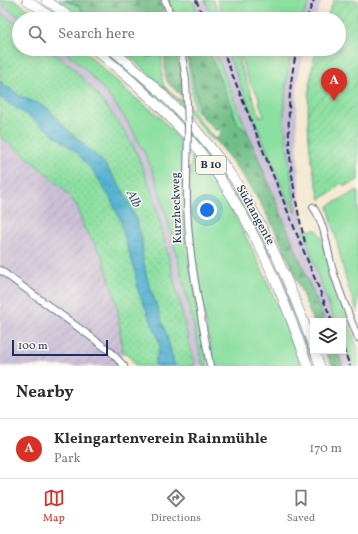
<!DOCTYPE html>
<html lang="en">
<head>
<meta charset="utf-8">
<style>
  body { margin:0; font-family:Vollkorn,serif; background:#f2f2f3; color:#2b2b33 }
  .controls { position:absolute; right:12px; bottom:12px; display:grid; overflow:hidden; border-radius:0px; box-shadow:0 2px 10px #0003 }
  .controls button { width:36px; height:36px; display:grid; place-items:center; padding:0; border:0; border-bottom:1px solid #e1e1e2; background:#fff; color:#2b2b33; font:20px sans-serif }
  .scale { position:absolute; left:12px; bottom:10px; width:96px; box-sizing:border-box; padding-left:4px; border:2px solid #1b2f5e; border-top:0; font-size:11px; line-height:14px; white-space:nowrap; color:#1b2f5e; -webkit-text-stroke:3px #fbf7ec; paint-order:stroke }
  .you { position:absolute; left:207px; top:210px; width:14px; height:14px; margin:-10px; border:3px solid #fff; border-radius:50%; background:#1a73e8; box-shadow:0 0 0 6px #1a73e833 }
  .badge { display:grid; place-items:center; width:26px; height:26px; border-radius:50%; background:#d93025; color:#fff; font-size:13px; font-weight:700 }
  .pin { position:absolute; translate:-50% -33px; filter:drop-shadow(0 1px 2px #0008) }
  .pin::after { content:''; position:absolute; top:21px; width:14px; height:12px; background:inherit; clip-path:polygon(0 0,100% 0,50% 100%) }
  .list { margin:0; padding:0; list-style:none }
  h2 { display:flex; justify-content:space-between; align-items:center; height:52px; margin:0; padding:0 16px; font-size:17px }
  h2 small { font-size:13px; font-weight:400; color:#7c7c81 }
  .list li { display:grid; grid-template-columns:26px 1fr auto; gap:12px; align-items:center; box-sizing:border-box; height:60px; padding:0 16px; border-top:1px solid #e1e1e2 }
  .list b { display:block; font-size:15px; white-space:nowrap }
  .list p { margin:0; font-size:13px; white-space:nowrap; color:#7c7c81 }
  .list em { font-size:13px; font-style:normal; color:#7c7c81 }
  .icon { flex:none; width:22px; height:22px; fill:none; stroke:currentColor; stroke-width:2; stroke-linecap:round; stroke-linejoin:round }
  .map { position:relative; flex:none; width:358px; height:366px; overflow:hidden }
  .search { position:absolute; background:#fff; box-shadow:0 2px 10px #0003; left:12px; right:12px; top:12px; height:44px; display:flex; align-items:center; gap:10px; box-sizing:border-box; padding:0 14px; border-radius:22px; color:#7c7c81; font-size:15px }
  .sheet { height:112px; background:#fff }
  nav { display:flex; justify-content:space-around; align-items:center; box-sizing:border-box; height:56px; border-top:1px solid #e1e1e2; background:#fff; font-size:11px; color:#7c7c81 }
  nav a { display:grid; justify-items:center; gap:2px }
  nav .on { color:#d93025 }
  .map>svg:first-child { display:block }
  .industrial { fill:url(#industrial-furrows) }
  .railway { fill:#cabfd6 }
  .grass { fill:#8bdfa0; stroke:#53877f }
  .forest { fill:url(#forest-firs); stroke:#467672 }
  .park { fill:url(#park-dots); stroke:#53877f }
  .garden { fill:url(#garden-furrows); stroke:#53877f }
  .water { fill:url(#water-ripples); stroke:#367097 }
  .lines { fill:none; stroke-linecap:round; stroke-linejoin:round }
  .minor-casing { stroke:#677087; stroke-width:8 }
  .highway-casing { stroke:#677087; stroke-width:10 }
  .minor { stroke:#fff; stroke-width:6 }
  .highway { stroke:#fff; stroke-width:9 }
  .rail { stroke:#1b2f5e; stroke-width:2; stroke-dasharray:6 3; stroke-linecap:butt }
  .minor-bridge-casing { stroke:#677087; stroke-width:8; stroke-linecap:butt }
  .minor-bridge { stroke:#fff; stroke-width:6 }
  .labels { text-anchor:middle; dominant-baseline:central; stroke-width:3; stroke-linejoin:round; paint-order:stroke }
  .shield { fill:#fbf7ec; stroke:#5e6b89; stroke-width:1 }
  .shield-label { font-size:11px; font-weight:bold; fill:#1b2f5e }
  .street-label { font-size:12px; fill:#1b2f5e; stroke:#fbf7ec }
  .water-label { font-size:13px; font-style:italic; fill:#2e5c86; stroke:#fbf7ec }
</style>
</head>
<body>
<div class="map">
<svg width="358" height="366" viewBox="0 0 358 366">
  <defs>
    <pattern id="industrial-furrows" width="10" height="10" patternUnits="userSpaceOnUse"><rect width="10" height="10" fill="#cabfd6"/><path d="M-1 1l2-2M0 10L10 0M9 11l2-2" fill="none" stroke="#ada4ba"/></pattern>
    <pattern id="forest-firs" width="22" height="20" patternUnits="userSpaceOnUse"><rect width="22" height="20" fill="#70be86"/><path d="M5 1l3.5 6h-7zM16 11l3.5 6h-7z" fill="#5b9b71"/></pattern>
    <pattern id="park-dots" width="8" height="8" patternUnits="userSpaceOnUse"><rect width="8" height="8" fill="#8bdfa0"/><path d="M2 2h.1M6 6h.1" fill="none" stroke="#77c08c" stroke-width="1.8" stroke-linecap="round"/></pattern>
    <pattern id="garden-furrows" width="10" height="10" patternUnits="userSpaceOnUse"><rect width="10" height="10" fill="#8bdfa0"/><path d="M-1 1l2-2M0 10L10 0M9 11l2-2" fill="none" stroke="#77c08c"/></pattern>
    <pattern id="water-ripples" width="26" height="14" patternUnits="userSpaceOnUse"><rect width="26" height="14" fill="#52b0d0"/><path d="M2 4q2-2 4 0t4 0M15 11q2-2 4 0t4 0" fill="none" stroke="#4390ac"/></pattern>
  </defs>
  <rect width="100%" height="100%" fill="#fbf7ec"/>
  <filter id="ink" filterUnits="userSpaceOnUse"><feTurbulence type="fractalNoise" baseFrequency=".025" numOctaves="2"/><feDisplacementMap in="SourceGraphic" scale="8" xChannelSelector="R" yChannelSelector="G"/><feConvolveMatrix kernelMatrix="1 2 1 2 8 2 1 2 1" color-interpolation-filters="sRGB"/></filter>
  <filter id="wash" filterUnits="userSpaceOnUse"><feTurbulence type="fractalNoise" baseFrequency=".012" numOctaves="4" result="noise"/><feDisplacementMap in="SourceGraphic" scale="16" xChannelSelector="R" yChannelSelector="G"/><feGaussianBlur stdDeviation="0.9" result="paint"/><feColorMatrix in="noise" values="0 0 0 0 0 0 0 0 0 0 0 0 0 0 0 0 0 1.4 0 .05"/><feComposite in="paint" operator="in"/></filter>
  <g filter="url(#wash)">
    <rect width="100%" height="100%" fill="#f4e9d2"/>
    <polygon class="industrial" points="0,136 26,156 63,188 77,206 83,226 102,255 117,305 123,353 118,359 124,366 0,366"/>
    <g class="railway">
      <polygon points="192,0 205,0 213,19 201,19"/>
      <polygon points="311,0 322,0 315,19 301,19"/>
      <polygon points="0,3 22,19 19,19 19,26 0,12"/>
      <polygon points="50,49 62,49 96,80 122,113 143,150 156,179 168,220 203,366 195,366 153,194 135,149 123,129 100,98 70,65"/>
      <polygon points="214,49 226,49 283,190 290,201 295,214 296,214 284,119 284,105 287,74 292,49 305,49 297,82 297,138 300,207 313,264 335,321 325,321"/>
      <polygon points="343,340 353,366 343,366 337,351 343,351"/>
    </g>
    <g class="grass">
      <polygon points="0,0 15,0 42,19 22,19 0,3"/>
      <polygon points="58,0 64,0 79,6 88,19 84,19"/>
      <polygon points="168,0 192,0 201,19 175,19"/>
      <polygon points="205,0 213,0 222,19 213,19"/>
      <polygon points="217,0 311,0 301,19 225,19"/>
      <path d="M62,49H82L134,97L157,114L185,146L183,215L186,245L208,366H203C193,323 183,279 172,236C164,207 157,177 143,150C123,110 97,77 62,49Z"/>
      <path d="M100,49C108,49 128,70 135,77C169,106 199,138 225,175C264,230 288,294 312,357L311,359L293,315L232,190Z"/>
      <polygon points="121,49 133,49 137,54 143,53 148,57 157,54 162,56 162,78 164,86 177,98 188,104 194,114 215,139 213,140 170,93"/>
      <polygon points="184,49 188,49 187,51 200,115 194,108 187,59"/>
      <polygon points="208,49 214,49 248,133 238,124"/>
      <polygon points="226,49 234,49 260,117 264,116 259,102 259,97 250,83 237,49 292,49 286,84 284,119 296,214 283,190"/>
      <path d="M192,154C243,216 273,291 301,366H214L193,255L189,201Z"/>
      <polygon points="358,190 358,313 348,287 328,206"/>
      <path d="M305,230H317L322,239L334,282L358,349V366H353L343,340V321H335C323,291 312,261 305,230Z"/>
    </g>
    <g class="forest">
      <path d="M64,0H160L167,19H101L100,17C96,16 93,19 88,19L79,6Z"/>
      <polygon points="133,49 176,49 183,81 184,98 168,83 165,75 165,55 162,56 157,54 148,57 143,53 139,55"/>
      <path d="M188,49H208L238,124L248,133L325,321H313C299,286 286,250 268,217C253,189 234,164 215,139L221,133L220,129L216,131L200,115L187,51Z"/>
      <polygon points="325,351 337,351 343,366 332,366"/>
    </g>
    <polygon class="park" points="0,12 19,26 19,49 50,49 70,65 90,86 110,111 123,129 135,149 153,194 195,366 136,366 128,354 123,353 117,305 102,255 83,226 77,206 63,188 26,156 0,136"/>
    <path class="garden" d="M334,0H358V180L345,186L341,183L332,192L320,199C317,185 313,171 311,157C306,122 307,83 317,49H339V19H326Z"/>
    <polygon class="water" points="0,81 20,96 35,102 48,108 65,127 104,163 124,192 134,214 142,238 143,259 147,278 166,333 175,366 156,366 155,361 160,345 155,330 138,291 135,270 126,243 120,219 110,198 95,173 75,151 40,124 0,97"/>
  </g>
  <g filter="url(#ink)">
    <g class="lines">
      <defs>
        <g id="minor">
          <polyline points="165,0 172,19"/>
          <polyline points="181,49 186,80"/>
          <path d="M187,179C185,244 199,303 210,366"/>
          <path d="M313,207C327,227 327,255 335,277C342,298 350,318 358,338"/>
          <polyline points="0,270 98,342 111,352 124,366"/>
        </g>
        <g id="highway">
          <polyline points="27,0 54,19"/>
          <polyline points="46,0 72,19"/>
          <path d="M94,49C145,90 194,136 229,192C263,245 287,306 308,366"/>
          <path d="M111,49C157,86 201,130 234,179C268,231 292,289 313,347"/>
          <polyline points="315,351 320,366"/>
        </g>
      </defs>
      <use href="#minor" class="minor-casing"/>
      <use href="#highway" class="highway-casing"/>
      <use href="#minor" class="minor"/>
      <use href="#highway" class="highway"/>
      <g class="rail">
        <polyline points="196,0 204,19"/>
        <polyline points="306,19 314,0"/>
        <polyline points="222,49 332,321"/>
        <path d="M297,49C282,113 289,179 305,242"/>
        <polyline points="343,348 350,366"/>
      </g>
      <defs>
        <polyline id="minor-bridge" points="186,80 188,126 187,179"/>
      </defs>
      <use href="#minor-bridge" class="minor-bridge-casing"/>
      <use href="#minor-bridge" class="minor-bridge"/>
    </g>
  </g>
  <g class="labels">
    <rect class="shield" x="196" y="156" width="30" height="18" rx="3"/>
    <g class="shield-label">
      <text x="211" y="165">B 10</text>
    </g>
    <g class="street-label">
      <text transform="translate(177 208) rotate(-92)">Kurzheckweg</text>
      <text transform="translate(255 215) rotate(61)">Südtangente</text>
    </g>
    <g class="water-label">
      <text transform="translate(133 199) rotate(64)">Alb</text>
    </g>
  </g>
</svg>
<div class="controls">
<button><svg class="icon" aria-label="layers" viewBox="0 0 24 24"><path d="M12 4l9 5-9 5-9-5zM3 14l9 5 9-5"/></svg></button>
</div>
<div class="scale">100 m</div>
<div class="you"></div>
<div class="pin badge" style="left:334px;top:101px">A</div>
<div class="search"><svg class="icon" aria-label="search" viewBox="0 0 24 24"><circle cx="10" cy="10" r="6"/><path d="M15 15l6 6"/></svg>Search here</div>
</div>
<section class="sheet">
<h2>Nearby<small></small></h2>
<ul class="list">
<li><span class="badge">A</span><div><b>Kleingartenverein Rainmühle</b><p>Park</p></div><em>170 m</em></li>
</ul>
</section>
<nav>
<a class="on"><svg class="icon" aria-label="map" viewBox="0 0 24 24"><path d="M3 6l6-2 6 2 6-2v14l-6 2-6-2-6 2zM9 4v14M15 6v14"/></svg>Map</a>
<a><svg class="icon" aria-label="directions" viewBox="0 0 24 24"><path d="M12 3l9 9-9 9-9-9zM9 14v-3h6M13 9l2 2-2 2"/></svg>Directions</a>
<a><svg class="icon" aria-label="saved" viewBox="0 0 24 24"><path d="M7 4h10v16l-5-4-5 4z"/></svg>Saved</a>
</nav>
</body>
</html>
